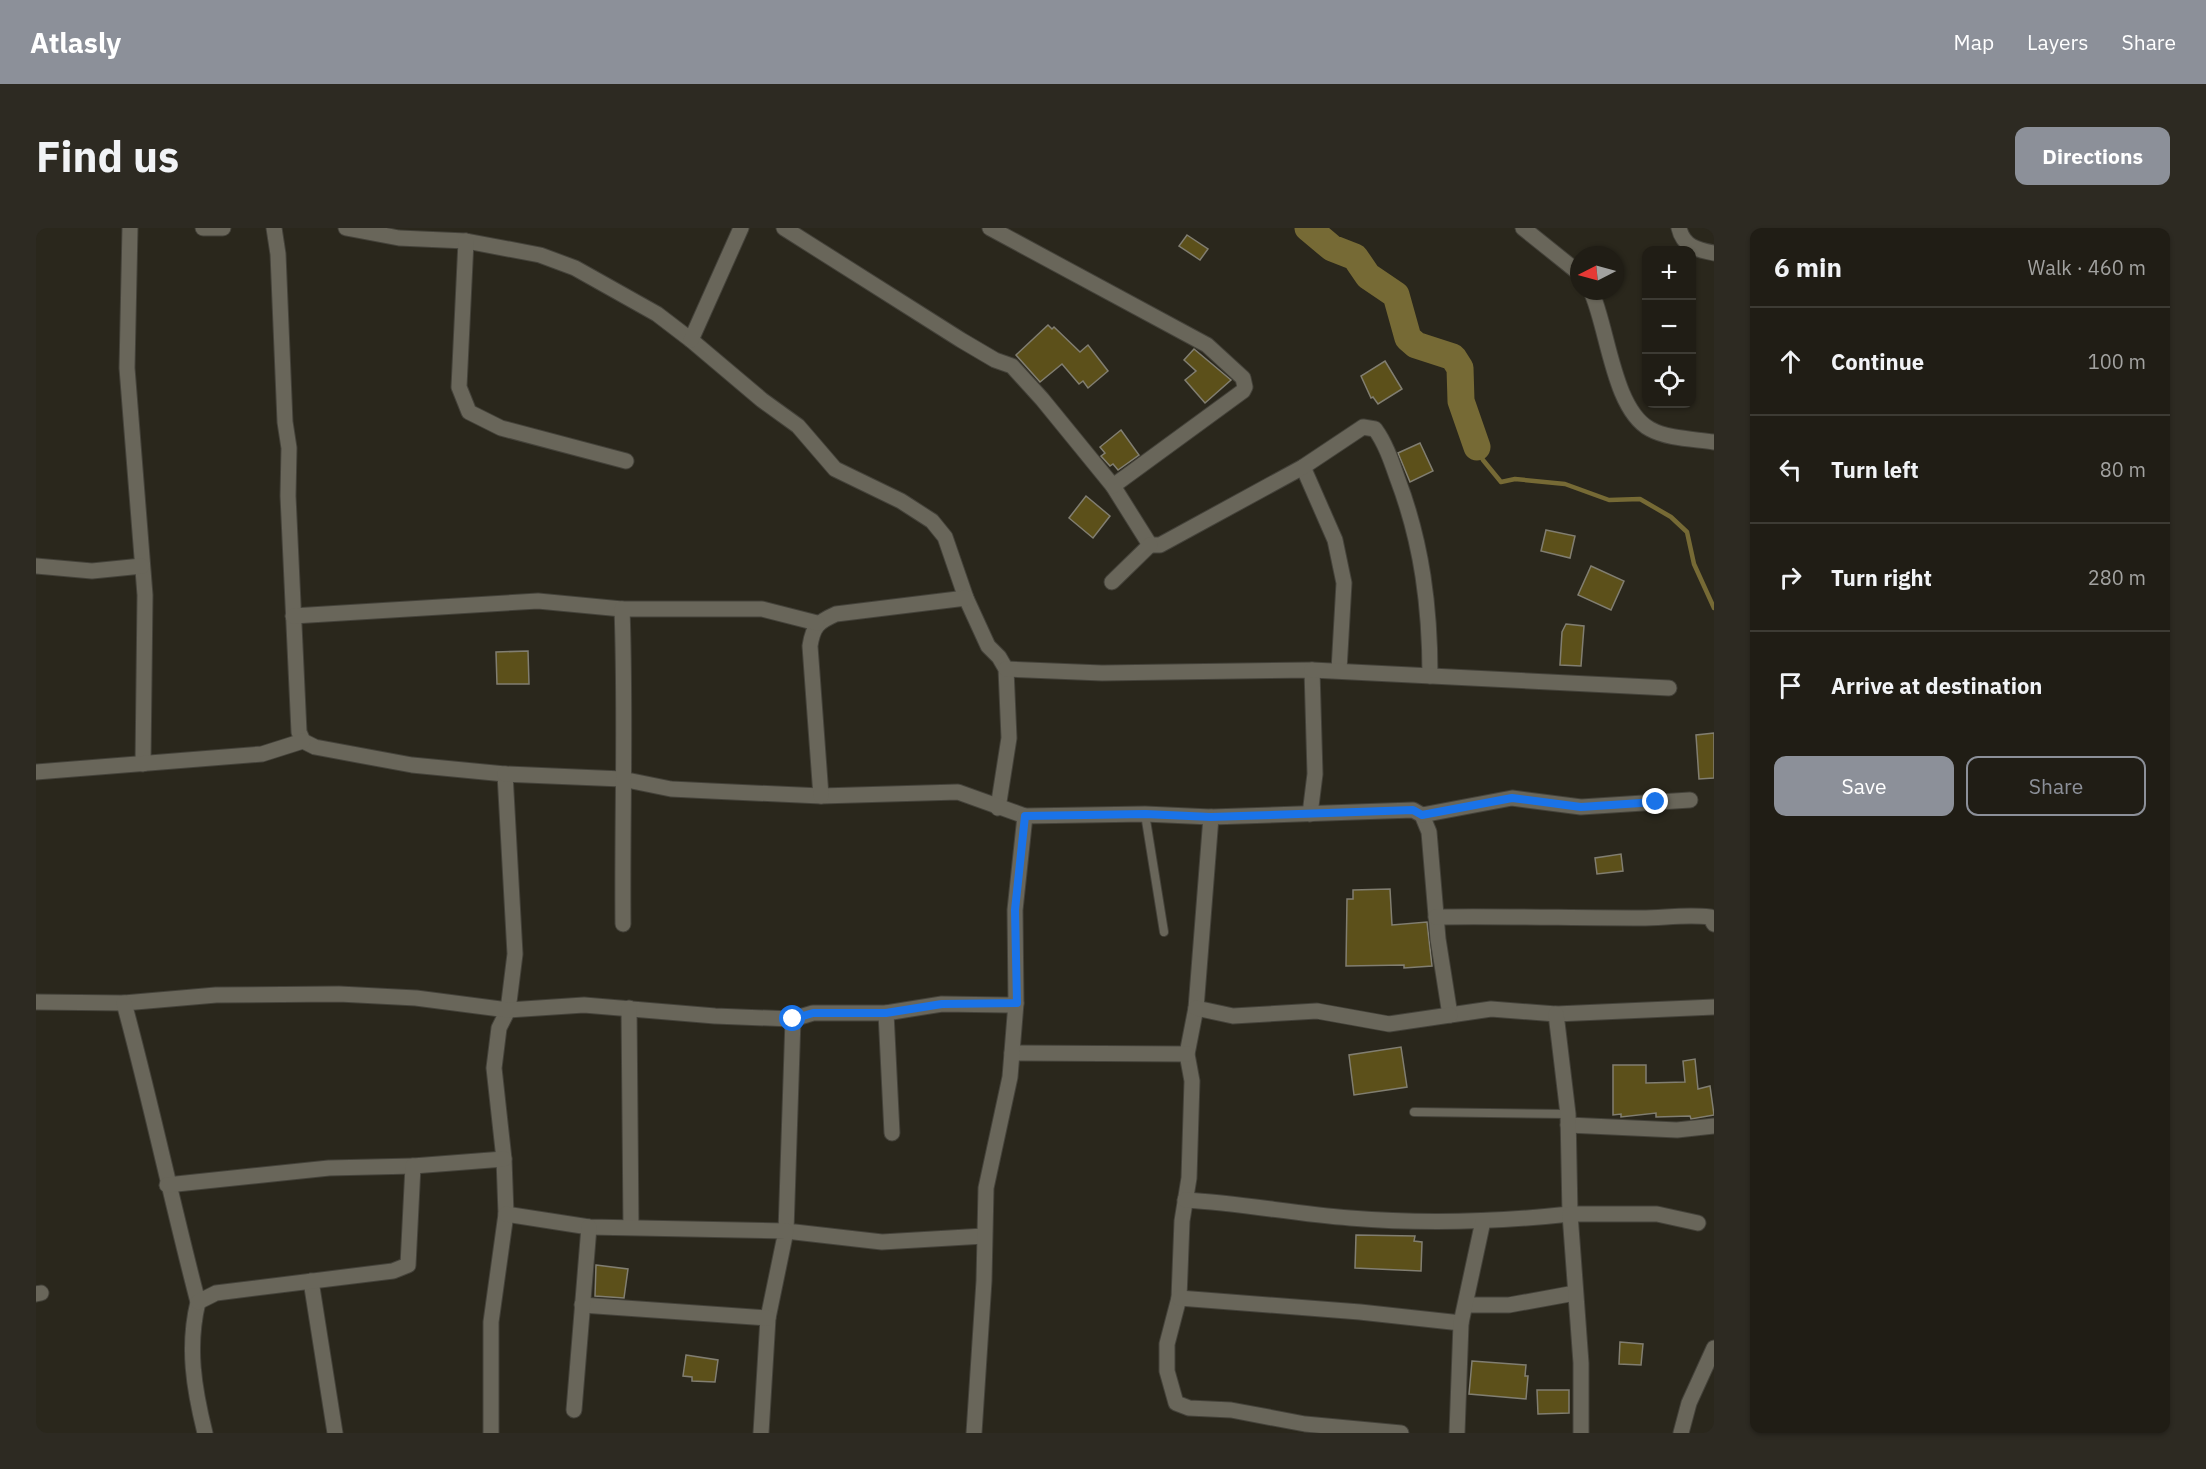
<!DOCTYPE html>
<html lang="en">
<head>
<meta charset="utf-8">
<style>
  body { margin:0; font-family:"IBM Plex Sans",sans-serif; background:#2d2a22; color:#f1f3f6 }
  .controls { position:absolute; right:18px; top:18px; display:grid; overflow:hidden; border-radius:12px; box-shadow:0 2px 4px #0004 }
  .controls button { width:54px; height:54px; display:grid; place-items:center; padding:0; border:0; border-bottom:2px solid #3d3b34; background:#201d15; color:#f1f3f6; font:30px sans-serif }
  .compass { position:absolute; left:1534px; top:18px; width:54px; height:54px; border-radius:50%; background:#201d15; box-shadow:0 2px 4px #0004; rotate:264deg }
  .stop { position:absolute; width:18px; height:18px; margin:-14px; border:4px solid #1a73e8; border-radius:50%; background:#fff }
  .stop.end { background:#1a73e8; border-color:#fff; box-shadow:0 2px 6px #0008 }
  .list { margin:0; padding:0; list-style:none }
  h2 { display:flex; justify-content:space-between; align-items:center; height:78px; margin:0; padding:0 24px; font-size:26px }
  h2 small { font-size:20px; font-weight:400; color:#a2a2a0 }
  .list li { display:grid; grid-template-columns:39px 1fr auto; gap:18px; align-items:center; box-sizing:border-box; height:108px; padding:0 24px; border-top:2px solid #3d3b34 }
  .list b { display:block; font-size:22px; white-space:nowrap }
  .list em { font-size:20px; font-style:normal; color:#a2a2a0 }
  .actions { display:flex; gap:12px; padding:18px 24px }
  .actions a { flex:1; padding:14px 0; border:2px solid #8c9099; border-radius:12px; text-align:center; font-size:21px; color:#8c9099 }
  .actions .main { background:#8c9099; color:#fff }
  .icon { flex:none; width:33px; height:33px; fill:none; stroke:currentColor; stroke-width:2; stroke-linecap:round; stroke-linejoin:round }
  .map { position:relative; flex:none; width:1678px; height:1205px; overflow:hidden; border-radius:12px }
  header { display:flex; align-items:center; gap:36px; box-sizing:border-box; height:84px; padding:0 30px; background:#8c9099; color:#fff }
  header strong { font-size:28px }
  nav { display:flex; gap:33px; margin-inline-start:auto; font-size:21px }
  .intro { display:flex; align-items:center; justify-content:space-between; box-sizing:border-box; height:144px; padding:0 36px }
  h1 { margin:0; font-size:42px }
  .button { padding:15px 27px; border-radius:12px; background:#8c9099; color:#fff; font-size:21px; font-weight:700 }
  main { display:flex; gap:36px; padding:0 36px }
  aside { flex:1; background:#201d15; border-radius:12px; box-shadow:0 2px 4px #0004 }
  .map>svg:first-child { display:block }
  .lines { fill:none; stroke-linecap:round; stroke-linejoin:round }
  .stream { stroke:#766a35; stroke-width:4.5 }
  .river { stroke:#766a35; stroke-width:27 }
  .building { fill:#5c501a; stroke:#817e71; stroke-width:1.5 }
  .lane-casing { stroke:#44423a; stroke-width:10 }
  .street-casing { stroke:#44423a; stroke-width:17 }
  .lane { stroke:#69665a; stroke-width:8 }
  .street { stroke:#69665a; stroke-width:15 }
  .route { stroke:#1a73e8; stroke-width:8 }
</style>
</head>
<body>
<header>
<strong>Atlasly</strong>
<nav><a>Map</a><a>Layers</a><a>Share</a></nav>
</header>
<div class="intro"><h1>Find us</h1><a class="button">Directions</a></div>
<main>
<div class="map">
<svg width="1678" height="1205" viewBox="0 0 1678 1205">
  <rect width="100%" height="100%" fill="#2a271c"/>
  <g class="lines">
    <polyline class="stream" points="1441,219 1447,232 1465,254 1479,251 1529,256 1573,272 1604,271 1635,289 1651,304 1658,336 1678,380"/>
    <polyline class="river" points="1272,0 1296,20 1319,29 1332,48 1360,67 1372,110 1380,117 1417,129 1424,140 1425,173 1441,219"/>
  </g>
  <g class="building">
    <polygon points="1151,7 1172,21 1164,32 1143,18"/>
    <polygon points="1012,97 1016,101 1018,99 1044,124 1052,117 1072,143 1052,160 1047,153 1043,156 1026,136 1004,154 980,127"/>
    <polygon points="1158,121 1195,152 1169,175 1149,152 1160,143 1148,132"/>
    <polygon points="1349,133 1366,161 1342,176 1337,169 1335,170 1325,148"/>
    <polygon points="1085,202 1103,227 1082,242 1077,236 1074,238 1065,228 1069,225 1064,219"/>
    <polygon points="1384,215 1397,243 1374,254 1362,225"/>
    <polygon points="1050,268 1074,288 1057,310 1033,290"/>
    <polygon points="1510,302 1539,308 1534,330 1505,323"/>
    <polygon points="1555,338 1588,353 1575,382 1542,367"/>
    <polygon points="1530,396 1548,398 1545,438 1524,437 1526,404"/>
    <polygon points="492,423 493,456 461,456 460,424"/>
    <polygon points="1678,505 1678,550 1663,551 1660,507"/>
    <polygon points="1585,626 1587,643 1561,646 1559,630"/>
    <polygon points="1354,661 1356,697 1391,694 1396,738 1368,740 1368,737 1310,738 1311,671 1317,671 1317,662"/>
    <polygon points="1365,819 1371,859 1318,867 1313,827"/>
    <polygon points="1659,831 1662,861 1674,858 1678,887 1655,891 1654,888 1620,889 1620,885 1585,889 1585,886 1577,887 1577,837 1610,837 1610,855 1649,854 1647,833"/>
    <polygon points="1320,1007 1379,1008 1378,1013 1386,1014 1385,1043 1319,1040"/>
    <polygon points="560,1037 592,1041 588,1070 559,1068"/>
    <polygon points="1584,1114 1607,1116 1605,1137 1583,1136"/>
    <polygon points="650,1127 682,1132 679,1154 656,1153 656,1149 647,1148"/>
    <polygon points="1436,1133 1490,1137 1489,1148 1492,1148 1490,1171 1433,1166"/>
    <polygon points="1501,1162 1533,1162 1533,1185 1502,1186"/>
  </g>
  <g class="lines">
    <defs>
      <g id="lane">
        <polyline points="1109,586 1128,704"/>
        <polyline points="1378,884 1532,886"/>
      </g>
      <g id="street">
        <polyline points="94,0 91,140 109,367 107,536"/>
        <polyline points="167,0 187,0"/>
        <polyline points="238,0 242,26 249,194 253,220 252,268 263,504 267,513 279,519 376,537 469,546 479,726 472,782 463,800 458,840 468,931 470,986 455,1094 455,1205"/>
        <polyline points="310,0 363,10 430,13 504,27 539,40 621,86 655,112 726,172 762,198 799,241 865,273 896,293 909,309 930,370 952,418 963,429 970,441 973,510 962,580"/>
        <polyline points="748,0 925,112 959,132 976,138 1006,171 1077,258 1114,317"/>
        <polyline points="954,0 1171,117 1207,150 1209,159 1207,163 1077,258"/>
        <polyline points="1487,0 1543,45"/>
        <path d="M1643,0C1647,18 1661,22 1678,25"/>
        <polyline points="430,13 423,159 433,184 465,200 590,233"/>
        <path d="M1555,63C1572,100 1577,181 1614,201C1632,211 1658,211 1678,214"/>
        <polyline points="655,112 705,0"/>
        <polyline points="1267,239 1299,312 1308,355 1303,442"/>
        <path d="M1114,317H1124L1267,239L1327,199L1339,201C1350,216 1356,235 1362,252C1386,316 1394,379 1394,448"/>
        <polyline points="0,338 56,343 106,338"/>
        <polyline points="1076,354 1114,317"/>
        <polyline points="257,388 502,373 586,381"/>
        <polyline points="970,441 1066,445 1276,442 1279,546 1274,586"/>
        <polyline points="1276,442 1633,460"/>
        <polyline points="0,544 226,526 267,513"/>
        <polyline points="469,546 586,551 635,561 675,563 785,568 922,564 989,588 1109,586 1175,589 1377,582 1386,587 1393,604 1402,711 1414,787 1455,781 1520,786 1678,779"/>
        <path d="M785,568L774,418C777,398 782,394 800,386L930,370"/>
        <polyline points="1386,587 1476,570 1545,579 1654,572"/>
        <polyline points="1175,589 1160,780 1151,826 1156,853 1153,950 1146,993 1143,1070 1131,1116 1131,1143 1140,1175 1153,1180 1195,1182 1269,1196 1365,1205"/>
        <path d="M1400,689C1468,688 1536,690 1605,690C1628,690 1650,686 1674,689L1678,696"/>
        <path d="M587,696C586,591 590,486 586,381H726L781,395"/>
        <polyline points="0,774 88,775 180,767 303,766 380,770 472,782 548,777 679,788 757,791 777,785 850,785 906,776 972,777 980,775 979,682 989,588"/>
        <path d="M88,775C115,874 136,975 162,1074C151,1119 158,1161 169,1205"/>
        <polyline points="593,780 595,999"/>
        <polyline points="1160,780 1197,788 1281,783 1353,796 1414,787"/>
        <polyline points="850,785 856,905"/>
        <polyline points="757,791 750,1003 846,1014 948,1008"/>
        <polyline points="976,825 1151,826"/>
        <polyline points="1532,897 1641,902 1678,898"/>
        <polyline points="131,957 293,940 377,938"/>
        <path d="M1149,972C1205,975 1259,986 1314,990C1387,996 1461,994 1534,986L1532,886L1520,786"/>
        <polyline points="470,986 553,999 750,1003 732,1090 725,1205"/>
        <polyline points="275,1053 299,1205"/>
        <polyline points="0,1066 5,1065"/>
        <polyline points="1143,1070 1324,1084 1425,1095"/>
        <polyline points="162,1074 180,1065 357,1043 372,1037 377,938 468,931"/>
        <polyline points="546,1077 732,1090"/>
        <polyline points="1430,1077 1473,1077 1539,1065"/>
        <polyline points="538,1182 553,999"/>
        <polyline points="938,1205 948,1053 950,960 974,849 980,775"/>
        <polyline points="1421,1205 1425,1095 1447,993"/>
        <polyline points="1545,1205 1545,1135 1534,986 1621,986 1662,995"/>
        <polyline points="1645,1205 1653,1175 1678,1120"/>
      </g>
    </defs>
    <use href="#lane" class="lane-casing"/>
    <use href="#street" class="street-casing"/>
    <use href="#lane" class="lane"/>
    <use href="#street" class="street"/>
  </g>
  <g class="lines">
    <polyline class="route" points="757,791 777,785 850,785 906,776 981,775 979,682 989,588 1109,586 1175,589 1377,582 1386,587 1476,570 1545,579 1620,574"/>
  </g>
</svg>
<div class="controls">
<button>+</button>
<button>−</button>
<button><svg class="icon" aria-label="locate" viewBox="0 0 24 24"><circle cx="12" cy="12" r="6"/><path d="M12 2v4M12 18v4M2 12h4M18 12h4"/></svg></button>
</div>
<svg class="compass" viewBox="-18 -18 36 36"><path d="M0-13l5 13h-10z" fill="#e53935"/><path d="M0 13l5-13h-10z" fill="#a2a2a0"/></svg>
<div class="stop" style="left:757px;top:791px"></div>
<div class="stop end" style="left:1620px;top:574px"></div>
</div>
<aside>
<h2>6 min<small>Walk · 460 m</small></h2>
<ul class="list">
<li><svg class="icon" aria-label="ahead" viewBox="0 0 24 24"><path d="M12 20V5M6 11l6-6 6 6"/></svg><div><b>Continue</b></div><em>100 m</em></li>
<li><svg class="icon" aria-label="left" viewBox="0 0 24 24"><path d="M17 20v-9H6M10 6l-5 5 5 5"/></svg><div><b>Turn left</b></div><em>80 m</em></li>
<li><svg class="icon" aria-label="right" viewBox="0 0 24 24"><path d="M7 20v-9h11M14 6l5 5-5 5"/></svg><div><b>Turn right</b></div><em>280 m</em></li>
<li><svg class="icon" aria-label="arrive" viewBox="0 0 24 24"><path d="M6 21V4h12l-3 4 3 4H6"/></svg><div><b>Arrive at destination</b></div></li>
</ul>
<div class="actions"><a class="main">Save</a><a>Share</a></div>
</aside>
</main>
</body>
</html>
